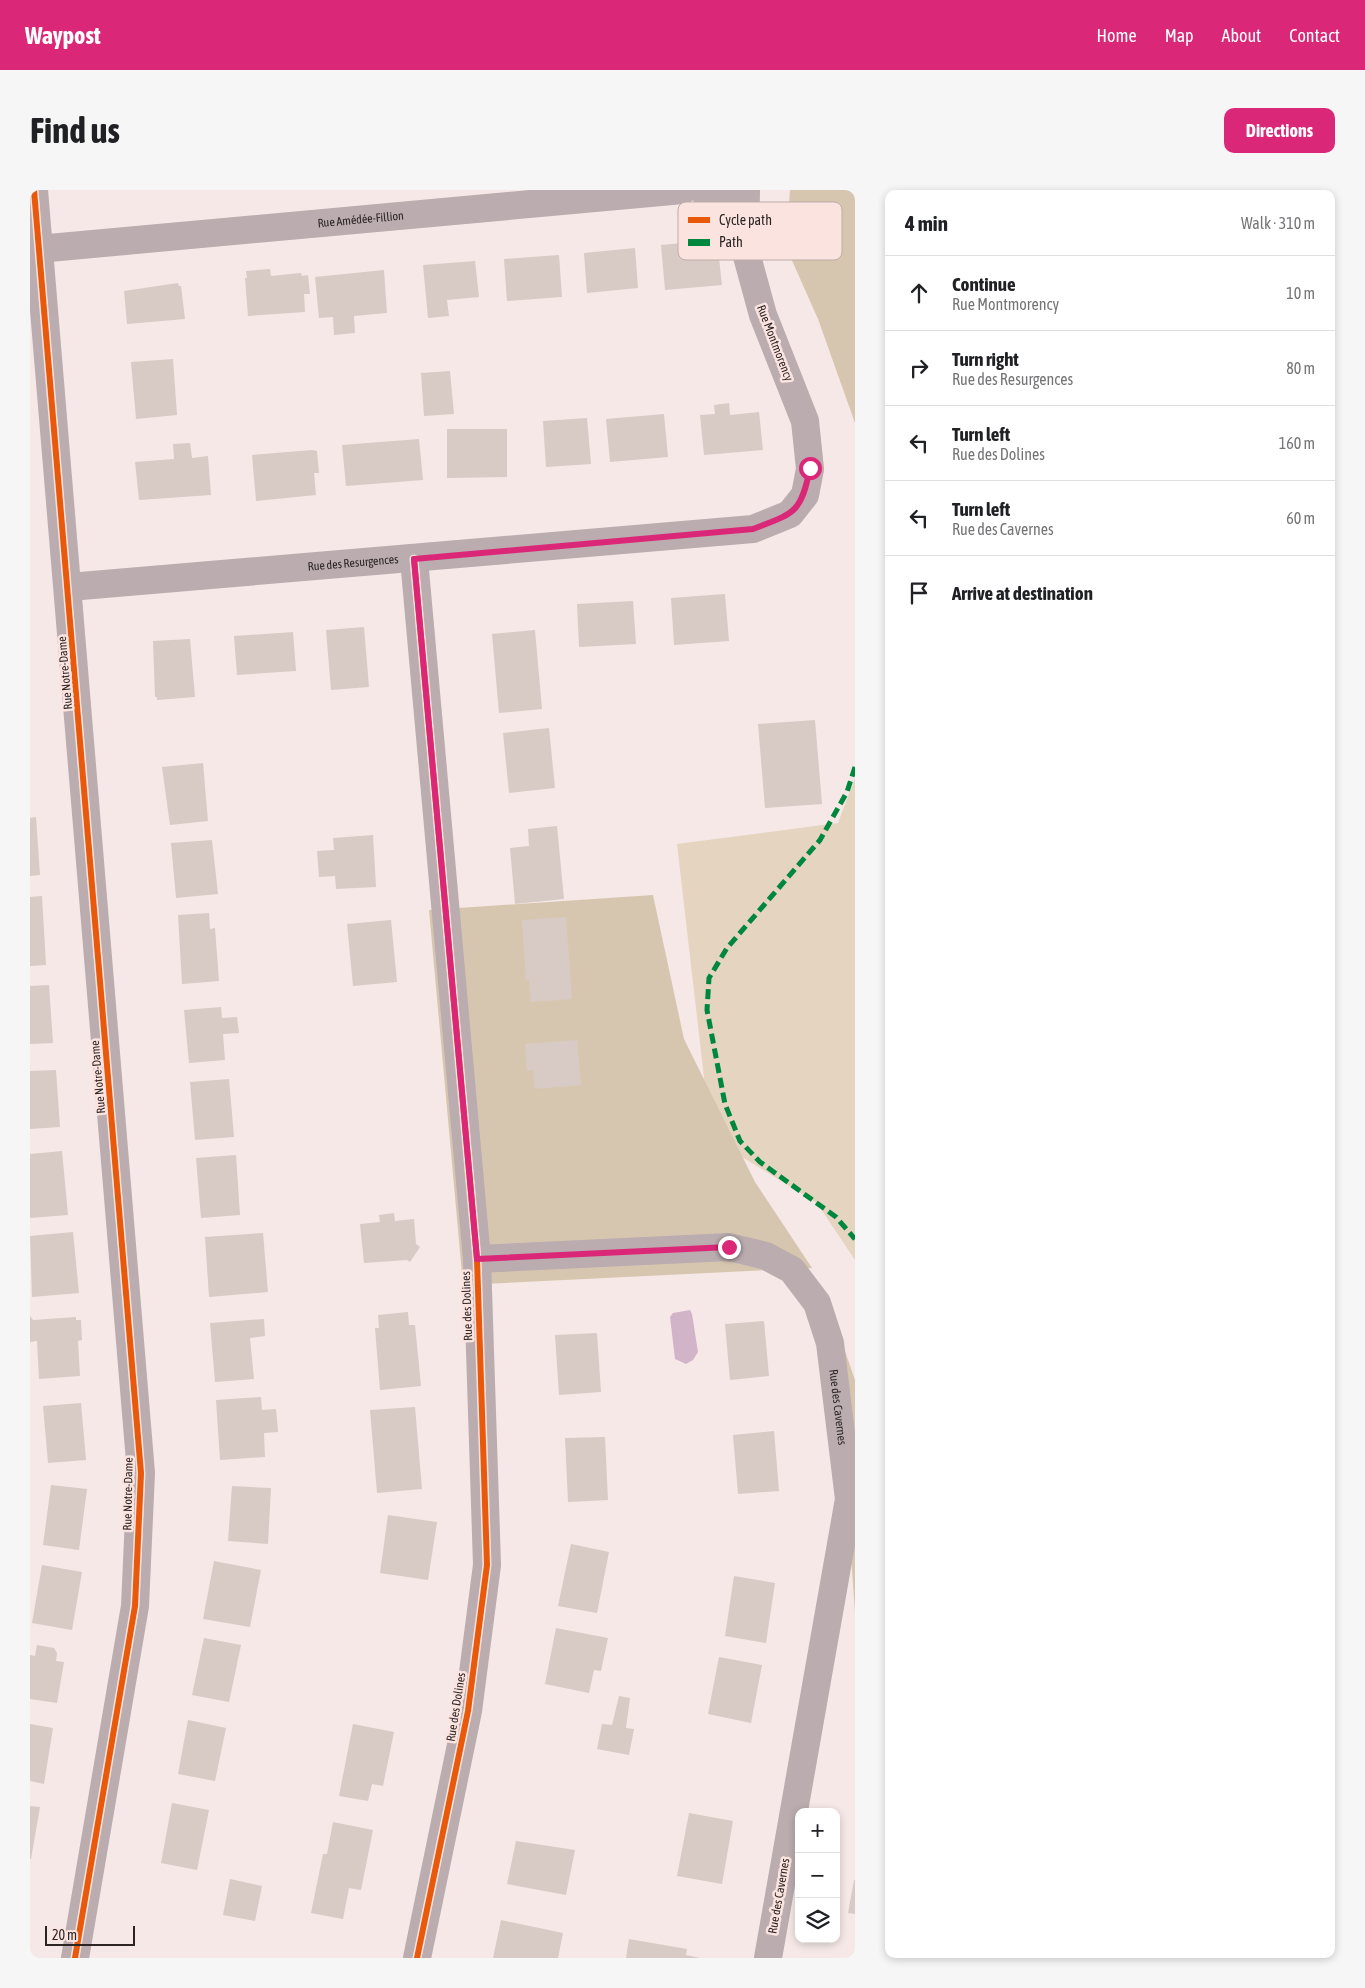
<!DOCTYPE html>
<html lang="en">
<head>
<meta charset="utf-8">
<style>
  body { margin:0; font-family:"Asap Condensed",sans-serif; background:#f6f6f6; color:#202124 }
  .controls { position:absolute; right:15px; bottom:15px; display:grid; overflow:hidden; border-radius:10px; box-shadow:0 2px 8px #0003 }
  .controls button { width:45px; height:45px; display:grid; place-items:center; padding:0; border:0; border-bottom:1px solid #e0e0e0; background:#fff; color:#202124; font:25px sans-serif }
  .scale { position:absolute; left:15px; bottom:12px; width:90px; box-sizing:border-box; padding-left:5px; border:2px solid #2d2524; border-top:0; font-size:14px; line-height:18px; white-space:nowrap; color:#2d2524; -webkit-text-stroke:4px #fbe4e0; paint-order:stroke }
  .stop { position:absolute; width:15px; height:15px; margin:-11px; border:4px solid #db2777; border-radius:50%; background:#fff }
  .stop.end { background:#db2777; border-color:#fff; box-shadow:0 1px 5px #0008 }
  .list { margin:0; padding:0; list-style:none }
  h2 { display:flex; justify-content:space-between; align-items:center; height:65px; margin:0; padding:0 20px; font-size:21px }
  h2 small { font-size:16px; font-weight:400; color:#757577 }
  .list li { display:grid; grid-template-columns:32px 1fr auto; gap:15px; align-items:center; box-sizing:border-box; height:75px; padding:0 20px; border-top:1px solid #e0e0e0 }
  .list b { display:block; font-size:19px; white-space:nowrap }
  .list p { margin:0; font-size:16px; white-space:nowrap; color:#757577 }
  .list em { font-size:16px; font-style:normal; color:#757577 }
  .icon { flex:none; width:28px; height:28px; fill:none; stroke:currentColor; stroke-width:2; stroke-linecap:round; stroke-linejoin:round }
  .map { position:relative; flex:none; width:825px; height:1768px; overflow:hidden; border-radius:10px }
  header { display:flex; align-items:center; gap:30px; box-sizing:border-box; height:70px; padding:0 25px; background:#db2777; color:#fff }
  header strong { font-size:24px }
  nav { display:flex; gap:28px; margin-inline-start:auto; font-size:18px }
  .intro { display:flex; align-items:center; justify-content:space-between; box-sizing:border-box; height:120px; padding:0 30px }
  h1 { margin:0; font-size:35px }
  .button { padding:12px 22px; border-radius:10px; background:#db2777; color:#fff; font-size:18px; font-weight:700 }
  main { display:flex; gap:30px; padding:0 30px }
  aside { flex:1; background:#fff; border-radius:10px; box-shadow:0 2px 8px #0003 }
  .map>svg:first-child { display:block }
  .green { fill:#e4d4c0 }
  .forest { fill:#d7c6af }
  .water { fill:#d2b4c9 }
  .building { fill:#d8cbc5 }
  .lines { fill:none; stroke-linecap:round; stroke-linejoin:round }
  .minor { stroke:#baacaf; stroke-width:28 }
  .tertiary { stroke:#baacaf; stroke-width:28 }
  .quiet { stroke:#00873e; stroke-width:5; stroke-dasharray:10 5; stroke-linecap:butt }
  .cycleway-casing { stroke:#fbe4e0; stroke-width:9 }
  .cycleway { stroke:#e8590c; stroke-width:6 }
  .route { stroke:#db2777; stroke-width:6 }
  .labels { text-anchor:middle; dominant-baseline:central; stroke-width:5; stroke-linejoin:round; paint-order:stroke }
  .street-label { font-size:12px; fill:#2d2524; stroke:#fbe4e0 }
  .key { fill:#fbe4e0; stroke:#bdaba8; stroke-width:1 }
  .key-label { font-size:14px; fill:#2d2524 }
</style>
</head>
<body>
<header>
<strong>Waypost</strong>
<nav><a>Home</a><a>Map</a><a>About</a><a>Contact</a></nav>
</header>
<div class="intro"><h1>Find us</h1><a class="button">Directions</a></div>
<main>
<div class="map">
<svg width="825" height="1768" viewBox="0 0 825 1768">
  <rect width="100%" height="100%" fill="#f5e8e6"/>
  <polygon class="green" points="825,588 825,1070 787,1013 681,948 647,654 808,633"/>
  <g class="forest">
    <polygon points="760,0 825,0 825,233 788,129 756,57"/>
    <polygon points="623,705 654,849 725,992 782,1078 433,1095 399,720"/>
    <polygon points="804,1129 825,1190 825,1422"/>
  </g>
  <polygon class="water" points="660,1120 662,1124 668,1162 663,1170 656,1174 645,1169 640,1127 643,1123"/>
  <g class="building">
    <polygon points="687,50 692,95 635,100 631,55"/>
    <polygon points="605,58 608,98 557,103 554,63"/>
    <polygon points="529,65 532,107 477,111 474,69"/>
    <polygon points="445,71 449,107 417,110 419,126 398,128 393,75"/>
    <polygon points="240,79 241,86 271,83 272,86 278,85 280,104 274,104 275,122 218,126 215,88 217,88 216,81"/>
    <polygon points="354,80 357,123 324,126 325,143 304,145 303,127 289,128 285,87"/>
    <polygon points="148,93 149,96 151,96 155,129 97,134 94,101"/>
    <polygon points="143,169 147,225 106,229 101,172"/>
    <polygon points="420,181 424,224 394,226 391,183"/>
    <polygon points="699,213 700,225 729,222 733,260 674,265 670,225 685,224 684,215"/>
    <polygon points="634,224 638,267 580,272 576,229"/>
    <polygon points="557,228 561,274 516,277 513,231"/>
    <polygon points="417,239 477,239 477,287 417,288"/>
    <polygon points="389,249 393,290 316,296 312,255"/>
    <polygon points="160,253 162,268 178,266 181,305 109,310 105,272 144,269 143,254"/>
    <polygon points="282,260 287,261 289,283 284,283 286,305 226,311 222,265"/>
    <polygon points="695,404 699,451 644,455 641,408"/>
    <polygon points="603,411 606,454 549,457 547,414"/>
    <polygon points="334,437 339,497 301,500 296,440"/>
    <polygon points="505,440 512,519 469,523 462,444"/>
    <polygon points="263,442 266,481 207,485 204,446"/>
    <polygon points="160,449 165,507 127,510 127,507 125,507 123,451"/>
    <polygon points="785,530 792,614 735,618 728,534"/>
    <polygon points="519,538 525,598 479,603 473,543"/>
    <polygon points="173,573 178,631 140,635 132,577"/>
    <polygon points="6,627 10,685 0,686 0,628"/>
    <polygon points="527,636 534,709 485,714 480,658 499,656 498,639"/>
    <polygon points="343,645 346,697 306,699 305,686 289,687 287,661 304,660 303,648"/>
    <polygon points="182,650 188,704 146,708 141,653"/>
    <polygon points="12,706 16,775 0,776 0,707"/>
    <polygon points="179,723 180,739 185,738 189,791 152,794 148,725"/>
    <polygon points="536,727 542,809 501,812 499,790 496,791 492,730"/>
    <polygon points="361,730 367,792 323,796 317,734"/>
    <polygon points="19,795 23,853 0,854 0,796"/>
    <polygon points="191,817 192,828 207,827 209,843 193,844 195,870 159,873 154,820"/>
    <polygon points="547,850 551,895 505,899 503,880 497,881 495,854"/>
    <polygon points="26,880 30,937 0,939 0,881"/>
    <polygon points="199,889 204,947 165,950 160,892"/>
    <polygon points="32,961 38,1025 0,1028 0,964"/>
    <polygon points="206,965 210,1025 171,1028 166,968"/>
    <polygon points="364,1023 365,1031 384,1029 386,1054 390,1057 380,1072 377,1070 334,1073 330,1034 350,1032 349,1025"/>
    <polygon points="43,1042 49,1103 2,1107 0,1046"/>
    <polygon points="233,1043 238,1102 179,1107 175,1047"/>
    <polygon points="378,1122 379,1135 385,1135 391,1196 350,1200 345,1138 349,1138 348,1125"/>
    <polygon points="0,1126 3,1130 46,1127 46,1130 51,1130 52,1150 48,1151 50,1186 9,1189 7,1151 0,1152"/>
    <polygon points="234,1129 235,1146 220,1148 224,1189 185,1192 180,1133"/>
    <polygon points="734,1131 739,1186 700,1190 695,1134"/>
    <polygon points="567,1143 571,1202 529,1205 525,1145"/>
    <polygon points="231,1207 232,1220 246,1219 248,1242 234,1243 235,1267 190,1270 186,1210"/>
    <polygon points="51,1213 56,1270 18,1273 13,1216"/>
    <polygon points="385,1217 392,1299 347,1303 340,1220"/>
    <polygon points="744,1241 749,1301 708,1304 703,1245"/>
    <polygon points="575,1247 578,1310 538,1312 535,1248"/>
    <polygon points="21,1295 57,1299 49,1360 13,1355"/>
    <polygon points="202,1296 241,1298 238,1354 198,1351"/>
    <polygon points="358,1325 407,1332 398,1390 350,1383"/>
    <polygon points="541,1354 579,1362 567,1423 528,1416"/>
    <polygon points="184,1371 231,1380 220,1437 173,1429"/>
    <polygon points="12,1375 52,1382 42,1440 2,1433"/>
    <polygon points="704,1386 745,1393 736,1453 695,1446"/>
    <polygon points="526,1438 578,1448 571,1481 564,1480 559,1503 515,1494"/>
    <polygon points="174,1448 211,1455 199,1512 162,1505"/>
    <polygon points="7,1455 24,1458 27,1463 26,1471 34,1472 27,1513 0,1509 0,1465 5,1466"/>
    <polygon points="689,1467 732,1475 721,1533 678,1524"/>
    <polygon points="589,1506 600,1508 596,1538 604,1539 599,1565 567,1559 572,1534 582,1535"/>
    <polygon points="158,1530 196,1538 185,1591 148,1584"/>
    <polygon points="0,1534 23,1538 14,1594 0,1591"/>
    <polygon points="323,1534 364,1542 353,1596 342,1594 338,1611 309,1606"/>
    <polygon points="142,1613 179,1620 167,1680 131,1673"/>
    <polygon points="0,1616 10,1617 1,1669 0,1669"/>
    <polygon points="659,1623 703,1631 692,1694 647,1686"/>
    <polygon points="303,1632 343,1640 331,1700 319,1698 313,1729 281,1723 293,1664 297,1664"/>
    <polygon points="486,1651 545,1660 536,1705 477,1694"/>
    <polygon points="200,1689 232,1696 225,1731 193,1725"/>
    <polygon points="824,1690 825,1690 825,1724 818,1723"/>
    <polygon points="471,1730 533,1743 528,1768 463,1768"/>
    <polygon points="599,1749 657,1759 656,1765 670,1768 596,1768"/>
  </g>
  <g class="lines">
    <g class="minor">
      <polyline points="672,0 715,15"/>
      <path id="s1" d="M8,59L653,0"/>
      <polyline points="384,369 447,1069 457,1375 438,1521 387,1768"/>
      <path id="s2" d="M39,397L723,339L760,324L775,305L780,279L775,231L733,125L715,59L716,0"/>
      <path id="s3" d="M447,1069L699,1057L736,1066L762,1080L787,1113L800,1153L819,1309L738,1768"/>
    </g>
    <polyline class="tertiary" points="4,0 111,1283 105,1416 45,1768"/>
    <polyline class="quiet" points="825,577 817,602 790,650 697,758 679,788 677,820 695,914 710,951 730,972 806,1027 825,1049"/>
    <defs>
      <g id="cycleway">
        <polyline points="4,0 111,1283 105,1416 45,1768"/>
        <polyline points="384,369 447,1069 457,1375 438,1521 387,1768"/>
      </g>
    </defs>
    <use href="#cycleway" class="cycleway-casing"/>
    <use href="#cycleway" class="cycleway"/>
  </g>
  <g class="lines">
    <path class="route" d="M699,1057L447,1069L384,369L723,339C764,323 771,324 780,278"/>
  </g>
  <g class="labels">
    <g class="street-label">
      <text stroke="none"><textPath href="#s1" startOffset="324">Rue Amédée-Fillion</textPath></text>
      <text transform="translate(745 153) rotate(69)">Rue Montmorency</text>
      <text stroke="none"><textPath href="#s2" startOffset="285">Rue des Resurgences</textPath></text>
      <text transform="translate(35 483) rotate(-95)">Rue Notre-Dame</text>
      <text transform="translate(68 887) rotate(-95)">Rue Notre-Dame</text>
      <text transform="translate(437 1116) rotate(-92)">Rue des Dolines</text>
      <text stroke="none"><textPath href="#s3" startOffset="468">Rue des Cavernes</textPath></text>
      <text transform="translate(98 1304) rotate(-89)">Rue Notre-Dame</text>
      <text transform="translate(426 1517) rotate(-81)">Rue des Dolines</text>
      <text transform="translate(749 1706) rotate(-80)">Rue des Cavernes</text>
    </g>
  </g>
  <rect x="648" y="12" width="164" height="58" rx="8" class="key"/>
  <rect x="658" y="27" width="22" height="6" fill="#e8590c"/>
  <rect x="658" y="49" width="22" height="7" fill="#00873e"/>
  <g class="key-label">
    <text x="689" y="35">Cycle path</text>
    <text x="689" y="57">Path</text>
  </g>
</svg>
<div class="controls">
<button>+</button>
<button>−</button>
<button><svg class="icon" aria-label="layers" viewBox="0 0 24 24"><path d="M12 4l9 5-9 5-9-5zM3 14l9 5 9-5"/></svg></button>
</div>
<div class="scale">20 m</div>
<div class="stop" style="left:780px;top:278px"></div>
<div class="stop end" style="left:699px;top:1057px"></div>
</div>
<aside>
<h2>4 min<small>Walk · 310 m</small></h2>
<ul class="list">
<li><svg class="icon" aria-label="ahead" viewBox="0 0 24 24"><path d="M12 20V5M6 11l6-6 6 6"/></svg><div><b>Continue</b><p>Rue Montmorency</p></div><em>10 m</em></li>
<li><svg class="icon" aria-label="right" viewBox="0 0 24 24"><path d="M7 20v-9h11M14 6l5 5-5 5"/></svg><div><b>Turn right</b><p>Rue des Resurgences</p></div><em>80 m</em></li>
<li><svg class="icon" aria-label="left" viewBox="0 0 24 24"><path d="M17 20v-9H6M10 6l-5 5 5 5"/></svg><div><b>Turn left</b><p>Rue des Dolines</p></div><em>160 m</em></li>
<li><svg class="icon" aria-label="left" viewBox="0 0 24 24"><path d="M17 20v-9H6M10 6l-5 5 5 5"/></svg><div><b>Turn left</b><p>Rue des Cavernes</p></div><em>60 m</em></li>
<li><svg class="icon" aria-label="arrive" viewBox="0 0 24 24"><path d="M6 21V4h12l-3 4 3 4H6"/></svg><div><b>Arrive at destination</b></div></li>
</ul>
</aside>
</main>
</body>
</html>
